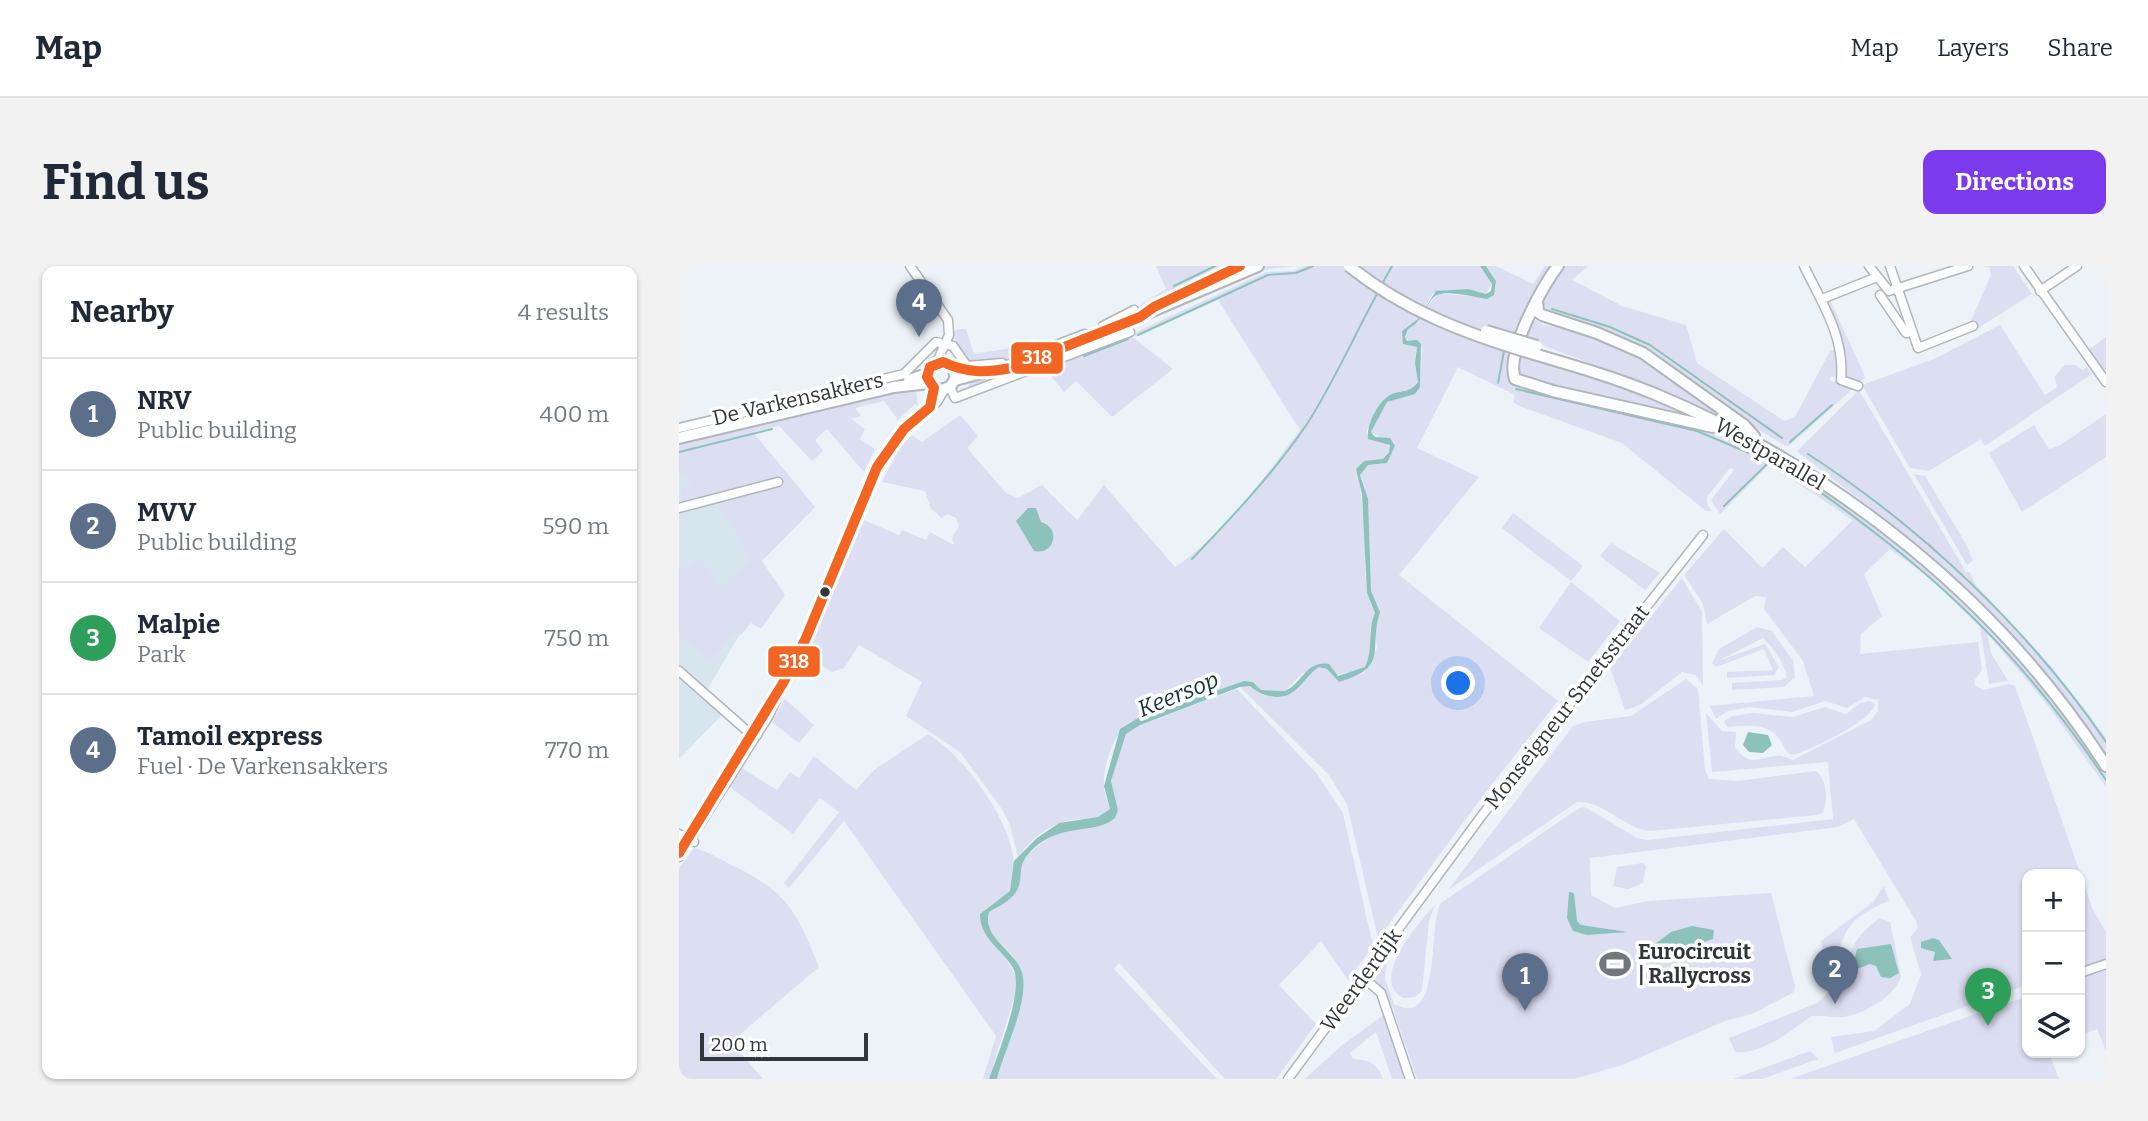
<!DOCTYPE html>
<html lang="en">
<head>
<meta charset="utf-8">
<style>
  body { margin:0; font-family:Bitter,serif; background:#f2f2f3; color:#1f2937 }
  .controls { position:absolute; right:21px; bottom:21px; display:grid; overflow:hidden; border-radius:14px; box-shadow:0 2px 5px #0004 }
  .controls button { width:63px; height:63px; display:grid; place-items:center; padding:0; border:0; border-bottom:2px solid #e0e1e3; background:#fff; color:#1f2937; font:35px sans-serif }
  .scale { position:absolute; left:21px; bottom:18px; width:168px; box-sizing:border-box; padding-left:7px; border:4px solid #303639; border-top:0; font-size:19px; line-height:24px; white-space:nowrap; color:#303639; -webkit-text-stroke:5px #fff; paint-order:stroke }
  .you { position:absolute; left:780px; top:418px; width:24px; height:24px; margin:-18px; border:5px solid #fff; border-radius:50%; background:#1a73e8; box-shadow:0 0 0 10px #1a73e833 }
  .badge { display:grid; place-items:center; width:46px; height:46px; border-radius:50%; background:#7c3aed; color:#fff; font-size:23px; font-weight:700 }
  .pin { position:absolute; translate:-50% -58px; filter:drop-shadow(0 2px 4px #0008) }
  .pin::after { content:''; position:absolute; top:37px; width:24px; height:21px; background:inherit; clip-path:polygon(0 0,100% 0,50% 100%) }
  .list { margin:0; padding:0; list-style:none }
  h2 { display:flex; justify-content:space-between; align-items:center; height:91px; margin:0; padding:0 28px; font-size:30px }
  h2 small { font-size:23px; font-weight:400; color:#747a83 }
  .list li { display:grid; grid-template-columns:46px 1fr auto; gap:21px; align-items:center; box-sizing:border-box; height:112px; padding:0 28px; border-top:2px solid #e0e1e3 }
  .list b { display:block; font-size:26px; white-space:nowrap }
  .list p { margin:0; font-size:23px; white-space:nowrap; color:#747a83 }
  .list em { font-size:23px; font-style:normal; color:#747a83 }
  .icon { flex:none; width:38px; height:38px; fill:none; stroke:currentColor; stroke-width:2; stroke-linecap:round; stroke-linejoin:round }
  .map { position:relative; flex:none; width:1427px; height:813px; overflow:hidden; border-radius:14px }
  header { display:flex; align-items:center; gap:42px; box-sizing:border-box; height:98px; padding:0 35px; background:#fff; border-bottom:2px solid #e0e1e3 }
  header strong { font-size:33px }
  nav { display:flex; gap:38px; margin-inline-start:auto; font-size:24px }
  .intro { display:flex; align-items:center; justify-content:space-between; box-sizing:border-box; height:168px; padding:0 42px }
  h1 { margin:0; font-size:49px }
  .button { padding:18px 32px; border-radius:14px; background:#7c3aed; color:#fff; font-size:24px; font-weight:700 }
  main { display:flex; gap:42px; padding:0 42px }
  aside { flex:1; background:#fff; border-radius:14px; box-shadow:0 2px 5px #0004 }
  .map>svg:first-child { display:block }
  .built { fill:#d6e5ee }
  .green { fill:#dcdef2; fill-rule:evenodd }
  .water { fill:#8dc2bc }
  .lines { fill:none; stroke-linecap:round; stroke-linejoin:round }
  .stream { stroke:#8dc2bc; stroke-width:2 }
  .minor-casing { stroke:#b0b6ba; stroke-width:11 }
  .major-casing { stroke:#b0b6ba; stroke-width:14 }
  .minor { stroke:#fcfdfe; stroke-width:8 }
  .major { stroke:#fcfdfe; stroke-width:10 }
  .major-bridge-casing { stroke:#b0b6ba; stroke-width:14; stroke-linecap:butt }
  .major-bridge { stroke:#fcfdfe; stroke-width:10 }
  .bus-1-casing { stroke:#fff; stroke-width:16 }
  .bus-1 { stroke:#f26522; stroke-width:10 }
  .bus-dot { fill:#303639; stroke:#fff; stroke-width:2.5 }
  .labels { text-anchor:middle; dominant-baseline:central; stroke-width:7; stroke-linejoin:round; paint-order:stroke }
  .street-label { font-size:21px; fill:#303639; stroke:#fff }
  .poi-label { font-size:21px; font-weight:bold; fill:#303639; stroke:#fff; text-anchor:start }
  .water-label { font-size:23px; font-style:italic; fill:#123631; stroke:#fff }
  .line-badge { stroke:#fff; stroke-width:2.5 }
  .badge-label { font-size:19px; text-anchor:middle; font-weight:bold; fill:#fff }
</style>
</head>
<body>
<header>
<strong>Map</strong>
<nav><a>Map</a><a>Layers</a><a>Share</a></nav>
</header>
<div class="intro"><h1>Find us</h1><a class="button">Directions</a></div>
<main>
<aside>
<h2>Nearby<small>4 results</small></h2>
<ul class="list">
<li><span class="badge" style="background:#5c6f8a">1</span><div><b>NRV</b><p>Public building</p></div><em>400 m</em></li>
<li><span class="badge" style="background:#5c6f8a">2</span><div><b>MVV</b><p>Public building</p></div><em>590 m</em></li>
<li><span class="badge" style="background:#2e9e5b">3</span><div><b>Malpie</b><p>Park</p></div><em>750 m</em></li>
<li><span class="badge" style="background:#5c6f8a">4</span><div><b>Tamoil express</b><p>Fuel · De Varkensakkers</p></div><em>770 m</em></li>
</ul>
</aside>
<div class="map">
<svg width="1427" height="813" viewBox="0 0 1427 813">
  <rect width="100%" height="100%" fill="#ebf3f8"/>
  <polygon class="built" points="0,197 126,239 49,333 69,354 28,424 49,443 0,493"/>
  <g class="green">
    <polygon points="477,0 550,0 467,40 460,47 353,92 457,47 460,40 487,23"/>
    <polygon points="584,0 619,0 589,3 408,81 290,121 289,113 351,99"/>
    <path d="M626,0H801L813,18L807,28L789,23L754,27L739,53L723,65L726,79L738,80L736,94L739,116L731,125L707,132L688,164V170L707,176L711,182L704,193L679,200L687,278L686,306L688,327L696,347L691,364L693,385L684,403L657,409L650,398L624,407L606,425L582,424L574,416L565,415L449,457C435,469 423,501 425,520C425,528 429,536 431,543C419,556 404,551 388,555C369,559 350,575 339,591L331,559L323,543L281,486L227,450L243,416L180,379L165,402L153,406L127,390L185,254L220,269L223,264L247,274L251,266L275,279L273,272L280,260L277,252L268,248L263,252L252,243L246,225L203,216L220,183L233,169L243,176L281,149L299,170L288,182L327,227L339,232L363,219L398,254L425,219L496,301C541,273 589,207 621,164L539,34L457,71L453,68L587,6L614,5Z"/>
    <path d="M807,0H817L854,18L866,0H875L830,102L833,114C882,126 1071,160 1093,196L1041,248L1032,234L1055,204L1051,202L1028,231V238L1033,245H1027L943,177L840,140L834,136L836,129L779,101L738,182L800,211L720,309L879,435L806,527L699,673L668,538L649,508L561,421L571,420C580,429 602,436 614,426C624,419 629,408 640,401L648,403L660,416L685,407L698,382L695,363L700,349L692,325L689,305L686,221L681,209L689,199L708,197L716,180L692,166L708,136L731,129L741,121L743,81L726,73L729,63C748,54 745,38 760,28L813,31L815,11Z"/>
    <polygon points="884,0 909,0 893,14 943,40 1007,59 1018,97 1105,155 1116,151 1151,85 1159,83 1160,110 1152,111 1151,115 1172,118 1175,122 1110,180 1107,180 1048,145 975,91 866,47 862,33"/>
    <polygon points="1303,0 1334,0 1353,28 1299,62 1291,57 1312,9 1310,1"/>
    <polygon points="1150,32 1184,106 1186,112 1180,116 1165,110 1163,79 1146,37"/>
    <polygon points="854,53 865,59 899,64 961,89 1065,162 990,127 860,78 849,90 919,109 1041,160 931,137 841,111 839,95"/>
    <polygon points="1321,59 1366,129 1378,121 1376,110 1386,99 1397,99 1403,104 1408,101 1413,108 1306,180 1302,173 1250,205 1231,202 1183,119 1255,93"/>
    <path d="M279,63H287L295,88L345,80L348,87L359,85C338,92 303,106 282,94L274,66Z"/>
    <polygon points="447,70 455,72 494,103 433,151 397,115 385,126 364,100"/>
    <polygon points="1427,71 1427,111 1409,84"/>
    <polygon points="237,120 239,140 236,138 219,154 205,135 176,142 182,150 172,153 186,163 181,173 196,183 185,206 148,163 136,174 144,185 133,195 100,160 74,166 136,241 83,295 106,329 82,363 72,357 62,369 55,366 31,395 0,369 0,305 22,292 41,322 72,293 38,237 28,241 29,237 100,213 22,231 13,229 3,234 3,224 13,218 10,210 4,211 0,204 0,175"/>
    <path d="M1180,124L1287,306H1291L1296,318L1371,399L1411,450L1427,472V487C1379,418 1325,355 1262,299C1217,259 1167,224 1120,187L1118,185Z"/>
    <polygon points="1427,148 1427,191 1343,246 1310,187 1355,159 1370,183 1380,180"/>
    <path d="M1108,202L1167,239L1256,305L1341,390L1427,502V521L1367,437L1308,367L1312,387L1329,415L1310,418L1301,361L1251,312L1211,283L1185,308L1203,350L1182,368L1181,388L1299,376L1303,404L1295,415L1296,419L1304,424L1330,418L1336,420L1414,644L1427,666V693L1401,702V608H1348V719L1156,787L1152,771L1195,765L1231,738L1242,708L1231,671L1239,662L1237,655L1175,553L1159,561L911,592L912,629L936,642L969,635L1092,627L1116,720L1115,726L1073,748L1046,755L943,799L895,813H738L713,740L693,712L708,692L706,713L715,738C764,764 748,660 762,637L900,542L906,541L958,572L968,574L1154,553L1149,496L1033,506L1027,447L1043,465L1057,466L1056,481C1072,505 1084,488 1103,490C1107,491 1110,493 1114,494L1192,454L1199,445V434L1186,431L1168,442L1146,435L1113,446L1070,441L1049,445L1037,453L1031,440L1135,430L1124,395L1085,343L1087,331L1076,330L1028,358L1024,338L1005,309L1045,263L1083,302L1104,281L1126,301L1174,254L1105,208ZM1254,672L1262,676L1272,693L1254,695L1256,686L1241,679Z"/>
    <polygon points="1235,208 1246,210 1287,278 1294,295 1288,299"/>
    <polygon points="834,247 904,300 892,315 823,262"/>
    <polygon points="932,277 981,307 966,324 921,290"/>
    <polygon points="1003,312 1023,346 1024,420 1017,409 1003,406 961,439 946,444 931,401"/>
    <polygon points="892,316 941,355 909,396 860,362"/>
    <path d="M1078,361L1093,365L1114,395L1116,411L1105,421L1053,424V417L1103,414L1108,411C1105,397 1094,381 1084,372L1039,395L1086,378L1100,401L1095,409L1048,412V406L1094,404L1085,383L1037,401L1033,397L1040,383Z"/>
    <path d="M1007,413L1019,423L1026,504L1030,513L1058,515L1137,505C1148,513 1149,534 1144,546L1138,549L972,565C945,563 925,534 898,536L769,624L894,460L906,456L952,450Z"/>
    <path d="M558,423L638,508L664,547L694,680L669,714L642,675L600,719L637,758L597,813H546L440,697L435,703L538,813H318C327,780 351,736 340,701C334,681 302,672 310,646C328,635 340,623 340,600C363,566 403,558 439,544L432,515L447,468L461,459Z"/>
    <polygon points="106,433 135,459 120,477 93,456"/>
    <path d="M1191,435L1196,438C1193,455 1132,484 1114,489C1107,487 1107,484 1103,477C1089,455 1071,460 1048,461L1045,455L1054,450L1074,447L1114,451L1146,441L1167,448L1181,437Z"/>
    <path d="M249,468C288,491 353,578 331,625L301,648L338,712L336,729L310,813H304L317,770L165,555L110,622L105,617L160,546L141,532L114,568L47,518L58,499L98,524L111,506L120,512L135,490L177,524L195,504Z"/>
    <path d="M15,582C29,585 42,594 55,600C110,627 118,647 140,701L52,776L84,813H0V602Z"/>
    <polygon points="964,597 967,600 964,617 949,623 934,620 938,601"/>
    <path d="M1205,620L1210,635C1175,649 1163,661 1158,699L1153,704L1147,697L1142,675L1194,636Z"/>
    <path d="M756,639L750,655L743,725L736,731L724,732C690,713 740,656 756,639Z"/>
    <path d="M1201,652L1211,656L1222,710C1217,730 1185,748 1165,751C1154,752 1143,749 1132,750C1112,765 1082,789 1056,786L1050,772L1138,737L1153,723L1173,713L1177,714C1176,708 1172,703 1171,698C1170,677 1187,662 1201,652Z"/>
    <polygon points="1427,702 1427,785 1418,763 1401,770 1401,711"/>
    <polygon points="1348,730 1348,787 1370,787 1380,813 1111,813"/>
    <path d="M706,748L729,813H713L697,766L671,787L674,793C691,794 698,797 704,813H626L662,780Z"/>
    <polygon points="1131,785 1139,793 1083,813 1054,813"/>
  </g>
  <g class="water">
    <path d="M801,0H807L817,15L815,29L808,33C795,31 769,24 758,29C746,35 748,53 729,63L726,71L728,75L738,74L742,78L741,121L736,128L708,136L692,166L696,171L711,172L716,180L708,197L689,199L681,209L689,233L692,325L701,346C689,384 711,401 660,416L648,403L640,401C629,408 624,419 614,426C602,436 580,429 571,420L561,421L461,459L447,468L432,515L439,544L436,552C417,569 384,556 355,582C334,601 347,610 337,626C330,636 320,640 310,646C302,674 342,686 344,712C348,740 325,785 318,813H310C318,790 346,723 334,702C323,683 301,673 301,648L331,625L335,595L358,572L380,557L419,551L431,543L425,520L441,463L459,452L565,415L574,416L582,424L606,425C623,418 627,394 650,398L659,410L686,401C695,382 688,365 696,347L688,327L683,228L677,203L685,195L704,193L710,186L711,179L689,173C687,160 699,134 713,128C724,124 731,127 739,116L736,97L738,81L724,78L723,65L739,53L757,25L789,23L807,28L812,25L813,18Z"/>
    <path d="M349,242H357L362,256C383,262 375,290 355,285L337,255Z"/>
    <polygon points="1069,466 1089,469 1093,479 1084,487 1070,486 1064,479"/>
    <polygon points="890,626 895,627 898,655 902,659 949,666 908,669 894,665 888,652"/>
    <polygon points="1013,660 1035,664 1034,673 988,688 976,684 976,678 992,666"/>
    <polygon points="1254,672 1260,674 1273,693 1254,695 1256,686 1242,682 1242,676"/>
    <polygon points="1212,678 1220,707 1211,712 1202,711 1197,700 1191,698 1178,703 1174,699 1178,683"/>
  </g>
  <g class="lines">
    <g class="stream">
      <polyline points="703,18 713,0"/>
      <polyline points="495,20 536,0"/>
      <polyline points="873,43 931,61 971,79 1103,172"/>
      <polyline points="459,69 589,9 617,7 634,0"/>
      <polyline points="405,90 449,73"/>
      <polyline points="819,117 825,85"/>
      <polyline points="837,123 1018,165 1082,192"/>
      <polyline points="1111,176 1153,139"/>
      <polyline points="0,186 93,163"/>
      <path d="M1129,188C1244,263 1349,362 1427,476"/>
      <path d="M1106,206C1138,221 1167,245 1195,266C1290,339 1360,414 1427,514"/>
      <polyline points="1045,240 1089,197"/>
      <path d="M513,293C553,251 595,207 628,158C655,116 675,70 699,26"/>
    </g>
    <defs>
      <g id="minor">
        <polyline points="231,0 269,54 270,69 258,96"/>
        <path d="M1125,0C1143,37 1166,71 1162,114L1179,120"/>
        <polyline points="1190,0 1210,25 1289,0"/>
        <polyline points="1211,0 1239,82 1294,60"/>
        <polyline points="1345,0 1427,116"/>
        <polyline points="1361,25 1398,0"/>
        <polyline points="1201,29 1227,67 1232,66"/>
        <polyline points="1143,33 1198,11"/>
        <polyline points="424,60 455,44"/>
        <polyline points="346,91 406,68"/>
        <polyline points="271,121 276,132 451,66"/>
        <polyline points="0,162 225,108 257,76 274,80 288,100 323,97"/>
        <polyline points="0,242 99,216"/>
        <polyline points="0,405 66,463 78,469"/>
        <polyline points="0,568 15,576"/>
        <polyline points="0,591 89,451 127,372 198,201 225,163 258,136 265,124"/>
        <polyline points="1401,707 1427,698"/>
        <polyline points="684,711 702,727 731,813"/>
        <polyline points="609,813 804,548 1024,269"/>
      </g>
      <g id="major">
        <path d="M879,0C863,20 826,88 836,113L874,125L1034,161"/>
        <polyline points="538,11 561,0"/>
        <polyline points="858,34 859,46 863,49 918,67 964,87 1065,159 1075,170"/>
        <path d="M855,88C896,100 937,112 976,128C1156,203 1321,334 1427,500"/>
        <polyline points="230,114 248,108 254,98 262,95 274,101 277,112 271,121 262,124 252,120 248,108"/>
        <polyline points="276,114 367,90 579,0"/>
        <polyline points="0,172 215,121 250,117"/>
      </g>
    </defs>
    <use href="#minor" class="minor-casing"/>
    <use href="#major" class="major-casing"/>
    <use href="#minor" class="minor"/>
    <use href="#major" class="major"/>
    <defs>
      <g id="major-bridge">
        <path d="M670,0C726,45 788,68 855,88"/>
        <polyline points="807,65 858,80"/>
      </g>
    </defs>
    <use href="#major-bridge" class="major-bridge-casing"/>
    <use href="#major-bridge" class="major-bridge"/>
    <defs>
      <path id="bus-1" d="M0,587L104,417L127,372L198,201L225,163L251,141L255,122L248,111L251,101L264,96C287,107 307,107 332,102L461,51L475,41L561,0"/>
    </defs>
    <use href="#bus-1" class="bus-1-casing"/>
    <use href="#bus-1" class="bus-1"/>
  </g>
  <defs>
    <symbol id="stadium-bare" viewBox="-9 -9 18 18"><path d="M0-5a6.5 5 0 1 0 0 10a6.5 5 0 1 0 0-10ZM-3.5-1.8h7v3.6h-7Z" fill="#71787c" stroke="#fff" stroke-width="2.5" paint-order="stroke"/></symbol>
  </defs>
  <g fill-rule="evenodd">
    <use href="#stadium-bare" x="914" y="676" width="44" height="44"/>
  </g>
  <circle class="bus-dot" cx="146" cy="326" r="6"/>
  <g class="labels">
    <g class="street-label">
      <text transform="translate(119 133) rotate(-13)">De Varkensakkers</text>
      <text transform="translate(1091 188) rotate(30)">Westparallel</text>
      <text transform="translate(888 441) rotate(-52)">Monseigneur Smetsstraat</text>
      <text transform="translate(682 714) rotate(-54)">Weerderdijk</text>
    </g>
    <g class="poi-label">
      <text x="959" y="686">Eurocircuit<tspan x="959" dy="24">| Rallycross</tspan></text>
    </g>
    <g class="water-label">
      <text transform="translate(499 428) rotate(-22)">Keersop</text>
    </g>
  </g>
  <g class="line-badge">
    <rect x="331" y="75" width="54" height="34" rx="7" fill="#f26522"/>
    <rect x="88" y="379" width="54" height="33" rx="7" fill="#f26522"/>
  </g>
  <g class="badge-label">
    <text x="358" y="98">318</text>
    <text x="115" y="402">318</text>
  </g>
</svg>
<div class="controls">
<button>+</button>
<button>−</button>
<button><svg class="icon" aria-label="layers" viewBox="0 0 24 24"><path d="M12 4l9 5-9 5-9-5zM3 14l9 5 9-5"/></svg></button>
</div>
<div class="scale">200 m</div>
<div class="you"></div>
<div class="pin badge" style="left:846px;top:745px;background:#5c6f8a">1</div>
<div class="pin badge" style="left:1156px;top:738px;background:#5c6f8a">2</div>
<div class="pin badge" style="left:1309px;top:760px;background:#2e9e5b">3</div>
<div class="pin badge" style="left:240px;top:71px;background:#5c6f8a">4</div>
</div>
</main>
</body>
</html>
